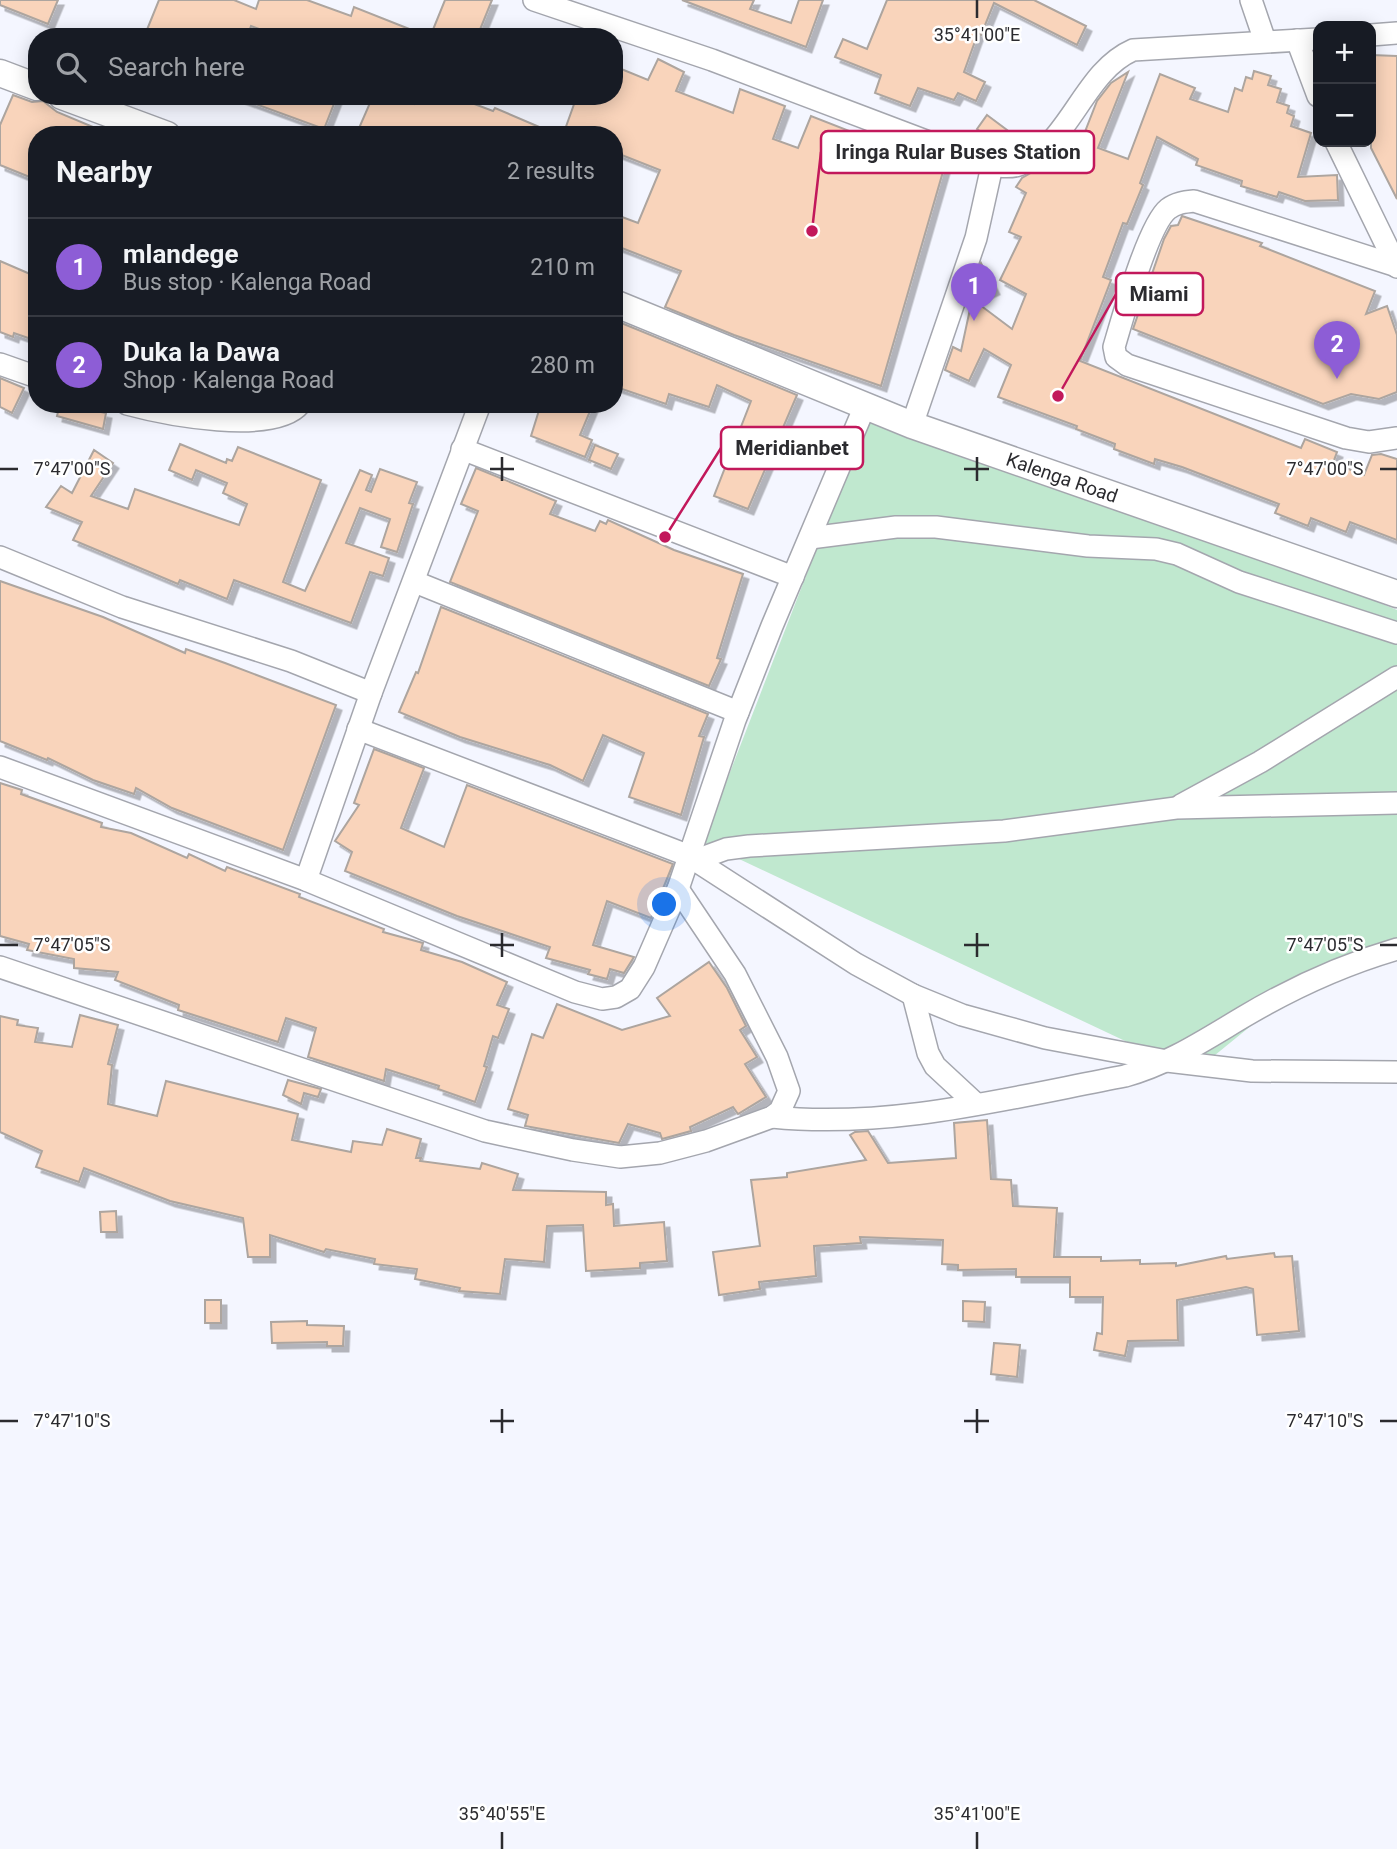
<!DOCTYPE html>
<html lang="en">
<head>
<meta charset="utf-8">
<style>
  body { margin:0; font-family:Roboto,sans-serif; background:#242831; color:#f1f3f6 }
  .controls { position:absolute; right:21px; top:21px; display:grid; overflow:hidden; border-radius:14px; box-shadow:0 4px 18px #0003 }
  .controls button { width:63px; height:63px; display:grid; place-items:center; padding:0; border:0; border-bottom:2px solid #363941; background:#171b24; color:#f1f3f6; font:35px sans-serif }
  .you { position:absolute; left:665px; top:905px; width:24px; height:24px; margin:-18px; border:5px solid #fff; border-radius:50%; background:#1a73e8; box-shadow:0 0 0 10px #1a73e833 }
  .badge { display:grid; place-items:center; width:46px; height:46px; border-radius:50%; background:#8d5dd6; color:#fff; font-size:23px; font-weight:700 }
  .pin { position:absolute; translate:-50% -58px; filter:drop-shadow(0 2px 4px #0008) }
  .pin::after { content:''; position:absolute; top:37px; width:24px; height:21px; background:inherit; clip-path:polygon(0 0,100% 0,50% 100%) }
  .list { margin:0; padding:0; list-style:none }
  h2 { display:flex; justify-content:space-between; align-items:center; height:91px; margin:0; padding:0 28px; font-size:30px }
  h2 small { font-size:23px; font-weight:400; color:#9ea1a6 }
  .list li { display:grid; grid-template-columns:46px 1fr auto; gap:21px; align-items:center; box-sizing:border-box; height:98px; padding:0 28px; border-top:2px solid #363941 }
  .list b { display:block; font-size:26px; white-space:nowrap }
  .list p { margin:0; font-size:23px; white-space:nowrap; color:#9ea1a6 }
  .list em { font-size:23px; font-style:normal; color:#9ea1a6 }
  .icon { flex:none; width:38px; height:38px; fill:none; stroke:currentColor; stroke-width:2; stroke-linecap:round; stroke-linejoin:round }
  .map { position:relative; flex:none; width:1397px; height:1849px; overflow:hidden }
  .search { position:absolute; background:#171b24; box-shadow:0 4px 18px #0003; left:28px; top:28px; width:595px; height:77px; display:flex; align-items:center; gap:18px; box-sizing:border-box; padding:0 24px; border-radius:28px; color:#9ea1a6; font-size:26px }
  .panel { position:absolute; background:#171b24; box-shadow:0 4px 18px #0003; left:28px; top:126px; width:595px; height:287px; border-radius:28px }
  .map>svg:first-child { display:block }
  .green { fill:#c0e8cf }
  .building { fill:#f9d4bb; stroke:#ada59f; stroke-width:2; filter:url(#shadow) }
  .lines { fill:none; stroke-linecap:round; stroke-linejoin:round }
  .minor-casing { stroke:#a4a6ae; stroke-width:24 }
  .major-casing { stroke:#a4a6ae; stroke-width:29 }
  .minor { stroke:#fff; stroke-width:21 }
  .major { stroke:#fff; stroke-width:26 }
  .ticks { fill:none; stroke:#2b2b2f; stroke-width:2.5 }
  .labels { text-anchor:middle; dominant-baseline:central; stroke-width:5; stroke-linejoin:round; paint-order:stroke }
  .street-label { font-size:19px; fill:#2b2b2f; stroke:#fff }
  .ticks-label { font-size:18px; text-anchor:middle; fill:#2b2b2f; stroke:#fff; stroke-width:5; stroke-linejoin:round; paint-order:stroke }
  .leader { fill:none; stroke:#c2185b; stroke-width:2.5 }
  .callout-dot { fill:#c2185b; stroke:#fff; stroke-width:2.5 }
  .callout { fill:#fff; stroke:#c2185b; stroke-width:2.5 }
  .callout-label { font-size:21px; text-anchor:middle; font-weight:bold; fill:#2b2b2f }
</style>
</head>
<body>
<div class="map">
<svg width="1397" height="1849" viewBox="0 0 1397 1849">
  <defs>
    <filter id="shadow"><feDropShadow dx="5.5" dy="5.5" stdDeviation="0" flood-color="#0004"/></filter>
  </defs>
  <rect width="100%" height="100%" fill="#f4f6ff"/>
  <polygon class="green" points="876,395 1397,610 1397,938 1322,968 1193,1073 703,842"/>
  <g class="building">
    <polygon points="0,0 58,0 48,24 0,5"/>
    <polygon points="159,0 234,0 256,9 259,0 307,0 351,16 354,7 427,36 281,37 251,26 247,37 144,37"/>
    <polygon points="445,0 492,0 477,37 430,37"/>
    <polygon points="682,0 754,0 750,9 791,23 799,0 823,0 806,47"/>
    <polygon points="887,0 1034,0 1086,26 1077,45 994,3 981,35 978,33 964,72 985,82 976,101 958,93 954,100 918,88 910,106 875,93 881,75 835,57 843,39 867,49"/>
    <polygon points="1371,55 1397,56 1397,199 1371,148"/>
    <polygon points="658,59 684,72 676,91 733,113 740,89 785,106 773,139 798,148 811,116 944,168 881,386 734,335 665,307 681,271 614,245 614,214 638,223 660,170 614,152 614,135 563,135 577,96 614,96 614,66 648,80"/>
    <polygon points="1254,71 1271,76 1268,85 1281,89 1277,102 1289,106 1287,113 1294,116 1291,126 1311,133 1298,177 1337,175 1338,200 1305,201 1279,192 1277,197 1241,186 1242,181 1196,165 1198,159 1157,137 1140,183 1143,185 1127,224 1123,223 1103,277 1111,280 1080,361 1301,448 1305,439 1337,452 1333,463 1364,475 1372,455 1381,454 1397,459 1397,540 1350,522 1346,532 1311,518 1308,526 1275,513 1279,504 1182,467 1155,459 1154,464 1114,449 1115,444 1076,429 1077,426 998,397 1011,365 984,349 969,381 945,370 953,347 961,351 978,272 981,263 994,289 972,299 1012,329 1026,294 1000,280 1021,237 1009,232 1026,193 1016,187 1022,178 1043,166 1048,169 1056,159 1070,170 1097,101 1111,83 1128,72 1098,148 1128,159 1160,74 1195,88 1190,99 1228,112 1235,88 1242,91 1246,77 1252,79"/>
    <polygon points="13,95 32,102 43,101 57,112 112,135 37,135 37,180 0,165 0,125"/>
    <polygon points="234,96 337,96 324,129"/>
    <polygon points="373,96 397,96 414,104 417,96 453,96 493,111 495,108 558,135 356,135"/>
    <polygon points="987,115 1007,130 997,144 977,129"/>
    <polygon points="1182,216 1262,243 1260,246 1375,291 1366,314 1387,306 1397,335 1397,392 1379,399 1351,394 1323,404 1133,329 1164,239 1171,226 1178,225"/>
    <polygon points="0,261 37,277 37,341 14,333 13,337 0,332"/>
    <polygon points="614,320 797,395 748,509 714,496 751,401 717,385 709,407 669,394 666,404 616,387 621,373 614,370"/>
    <polygon points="0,378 24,388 12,413 0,407"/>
    <polygon points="60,404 106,413 103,429 57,416"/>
    <polygon points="541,404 593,404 580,435 592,440 585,457 531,436"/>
    <polygon points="180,444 226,463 227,459 232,461 238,447 321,480 283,582 305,591 360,470 372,475 366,490 371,492 380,469 417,482 409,503 413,504 397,552 381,547 390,519 360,508 346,543 389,558 383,576 370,572 351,623 234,580 227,599 180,580 178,584 73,540 82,522 46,507 61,486 72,493 94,450 113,463 91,496 128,509 135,489 239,525 247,504 223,493 227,483 196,470 192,480 169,470"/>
    <polygon points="595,445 618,454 611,469 589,460"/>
    <polygon points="476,468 556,501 550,514 595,531 600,521 606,524 608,520 674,550 743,574 717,658 721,659 709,686 450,582 478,511 461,504"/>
    <polygon points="0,581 103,617 185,653 186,649 225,663 336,705 283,850 172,808 136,788 134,794 93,780 48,758 47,760 0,741"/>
    <polygon points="441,607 708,714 699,736 704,737 681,815 629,797 644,753 603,735 583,781 550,765 460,737 399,712 416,672 418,673"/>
    <polygon points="374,749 424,768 401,828 444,847 467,785 673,864 651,918 607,901 593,945 634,957 624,973 610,969 607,979 588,974 590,970 546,958 550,947 457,916 345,871 352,852 335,841 359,805 354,803"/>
    <polygon points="0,783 22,790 21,794 102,823 101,827 131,833 187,858 189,854 225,871 227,867 300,894 299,897 384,929 383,932 423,943 421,950 462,962 507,982 497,1005 509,1009 498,1038 493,1036 484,1066 487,1067 475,1102 438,1089 439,1086 386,1069 384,1081 308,1057 316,1028 286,1018 278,1042 178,1010 179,1005 115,980 118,972 74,968 74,959 27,950 29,944 0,936"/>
    <polygon points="709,962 727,988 746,1026 740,1030 757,1057 745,1064 766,1097 738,1114 733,1107 690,1127 691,1131 662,1139 660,1133 628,1124 619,1143 525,1126 528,1115 508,1109 532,1034 543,1038 557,1004 622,1030 670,1016 657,998"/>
    <polygon points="80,1015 118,1025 108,1064 112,1065 108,1104 157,1116 166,1081 298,1114 292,1140 351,1152 353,1141 382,1145 387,1129 421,1139 416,1158 421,1158 420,1161 480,1169 482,1163 518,1174 513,1190 606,1192 606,1205 613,1204 614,1226 664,1222 667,1261 640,1263 640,1268 586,1271 583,1225 547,1226 544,1262 505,1259 500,1294 459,1291 460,1288 415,1279 417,1269 374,1264 375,1259 326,1249 324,1252 270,1235 270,1257 248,1257 243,1218 170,1201 84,1168 79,1182 36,1167 42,1151 0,1132 0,1016 18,1020 17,1025 38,1028 35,1042 72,1047"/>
    <polygon points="288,1080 321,1089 318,1097 304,1093 301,1104 283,1095"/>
    <polygon points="987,1120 991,1179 1011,1180 1013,1206 1057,1208 1054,1257 1101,1257 1101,1261 1140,1260 1140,1264 1176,1263 1176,1266 1226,1256 1227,1259 1274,1253 1275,1257 1292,1256 1299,1331 1257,1335 1253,1289 1246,1287 1177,1300 1178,1340 1128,1341 1125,1356 1094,1350 1097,1333 1102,1334 1103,1297 1070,1297 1070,1277 1016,1277 1016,1269 958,1270 958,1265 942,1264 943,1240 860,1237 861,1243 814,1246 816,1276 759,1282 760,1289 719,1295 713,1252 760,1246 751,1180 787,1177 787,1173 866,1160 850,1135 855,1132 868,1131 888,1163 956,1158 954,1123"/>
    <polygon points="116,1211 117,1232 101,1232 100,1212"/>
    <rect x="205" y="1300" width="16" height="23"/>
    <polygon points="963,1301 985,1302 984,1322 963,1321"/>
    <polygon points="307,1321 307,1325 344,1326 343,1346 327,1346 327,1342 272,1343 271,1322"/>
    <polygon points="994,1343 1020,1345 1017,1377 991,1374"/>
  </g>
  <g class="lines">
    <defs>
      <g id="minor">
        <path d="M534,0L712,60L992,166C1001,166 1011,168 1019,165C1071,143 1083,72 1133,50L1318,39"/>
        <polyline points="1251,0 1265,41"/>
        <polyline points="1371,35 1397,33"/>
        <polyline points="1297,40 1318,96"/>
        <polyline points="1336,142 1397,267"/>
        <path d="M1397,266L1194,201C1184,202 1176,203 1168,209C1148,225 1122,320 1114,347L1116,357L1127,365L1346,438L1369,442L1397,438"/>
        <polyline points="0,364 37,377"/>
        <path d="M127,404C164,414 274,436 300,404"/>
        <polyline points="912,425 976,238 992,166"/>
        <polyline points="462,449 793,577"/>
        <polyline points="810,538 896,527 936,527 1088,546 1156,549 1177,554 1239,582 1397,633"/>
        <polyline points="0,557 122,607 291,661 371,693"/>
        <polyline points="415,582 738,712"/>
        <polyline points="358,729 687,855 856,964 913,995 962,1015 1045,1038 1167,1061 1252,1071 1397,1072"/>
        <polyline points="0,767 306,880 575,992 602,999 616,997 630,989 644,967 678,889 735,720 772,626 865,406"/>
        <polyline points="1181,805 1260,762 1397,677"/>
        <polyline points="696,860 726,849 749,846 1004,831 1176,808 1397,803"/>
        <polyline points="306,880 371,693 480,404"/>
        <polyline points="0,967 485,1131 573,1150 620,1157 660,1153 706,1141 772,1117 780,1111 789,1091 777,1057 735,974 678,889"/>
        <polyline points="913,995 928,1053 935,1066 976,1104"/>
        <path d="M772,1117C891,1129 1009,1098 1125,1076C1169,1064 1206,1039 1245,1016C1294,987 1342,965 1397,949"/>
      </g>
      <g id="major">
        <polyline points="0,73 37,87"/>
        <polyline points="62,96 167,135"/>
        <path id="s1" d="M614,303L912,425L1397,594"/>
      </g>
    </defs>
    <use href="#minor" class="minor-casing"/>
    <use href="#major" class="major-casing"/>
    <use href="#minor" class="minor"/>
    <use href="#major" class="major"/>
  </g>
  <path class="ticks" d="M977,0V18M502,457V481M977,457V481M0,469H18M490,469H514M964,469H989M1380,469H1397M502,933V957M977,933V957M0,945H18M490,945H514M964,945H989M1380,945H1397M502,1409V1433M977,1409V1433M0,1421H18M490,1421H514M964,1421H989M1380,1421H1397M502,1832V1849M977,1832V1849"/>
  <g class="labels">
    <g class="street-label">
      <text stroke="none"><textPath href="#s1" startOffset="481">Kalenga Road</textPath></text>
    </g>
  </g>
  <g class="ticks-label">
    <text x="977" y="41">35°41'00"E</text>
    <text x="72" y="475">7°47'00"S</text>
    <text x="1325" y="475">7°47'00"S</text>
    <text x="72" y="951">7°47'05"S</text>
    <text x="1325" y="951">7°47'05"S</text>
    <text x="72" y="1427">7°47'10"S</text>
    <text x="1325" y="1427">7°47'10"S</text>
    <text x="502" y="1820">35°40'55"E</text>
    <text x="977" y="1820">35°41'00"E</text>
  </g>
  <path class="leader" d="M812 231L821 152M1058 396L1116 294M665 537L721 448"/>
  <g class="callout-dot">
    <circle cx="812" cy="231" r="7"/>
    <circle cx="1058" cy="396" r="7"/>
    <circle cx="665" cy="537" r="7"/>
  </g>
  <g class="callout">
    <rect x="821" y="131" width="273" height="42" rx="7"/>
    <rect x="1116" y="273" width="87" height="42" rx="7"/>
    <rect x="721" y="427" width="142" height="42" rx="7"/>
  </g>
  <g class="callout-label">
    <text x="958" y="159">Iringa Rular Buses Station</text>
    <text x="1159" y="301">Miami</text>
    <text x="792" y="455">Meridianbet</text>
  </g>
</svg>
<div class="controls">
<button>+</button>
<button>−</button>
</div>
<div class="you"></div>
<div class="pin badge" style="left:974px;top:321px">1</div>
<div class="pin badge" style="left:1337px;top:379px">2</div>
<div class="search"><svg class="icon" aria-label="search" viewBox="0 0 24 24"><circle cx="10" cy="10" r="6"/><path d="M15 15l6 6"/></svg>Search here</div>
<section class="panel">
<h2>Nearby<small>2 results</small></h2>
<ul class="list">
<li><span class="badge">1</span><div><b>mlandege</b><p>Bus stop · Kalenga Road</p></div><em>210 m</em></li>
<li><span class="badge">2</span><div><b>Duka la Dawa</b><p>Shop · Kalenga Road</p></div><em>280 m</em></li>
</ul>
</section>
</div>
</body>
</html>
